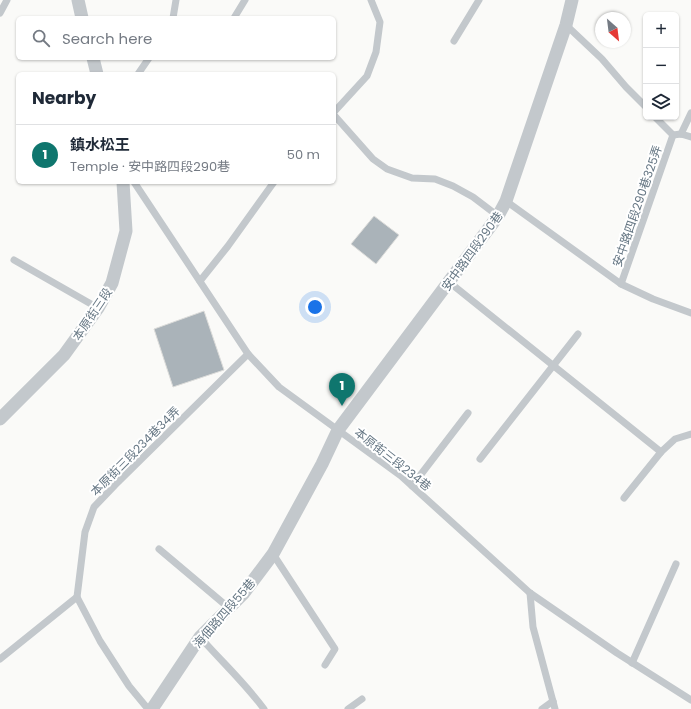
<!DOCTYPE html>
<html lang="en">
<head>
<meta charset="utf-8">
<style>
  body { margin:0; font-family:Poppins,"Noto Sans TC",sans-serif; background:#f2f2f3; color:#1f2937 }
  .controls { position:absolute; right:12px; top:12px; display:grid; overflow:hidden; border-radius:6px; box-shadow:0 1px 3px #0004 }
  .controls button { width:36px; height:36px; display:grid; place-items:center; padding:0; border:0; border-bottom:1px solid #e0e1e3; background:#fff; color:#1f2937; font:20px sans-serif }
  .compass { position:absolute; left:595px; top:12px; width:36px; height:36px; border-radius:50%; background:#fff; box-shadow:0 1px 3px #0004; rotate:152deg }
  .you { position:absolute; left:315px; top:307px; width:14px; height:14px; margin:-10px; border:3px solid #fff; border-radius:50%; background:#1a73e8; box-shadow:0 0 0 6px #1a73e833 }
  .badge { display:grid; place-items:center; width:26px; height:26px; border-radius:50%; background:#0f766e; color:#fff; font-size:13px; font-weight:700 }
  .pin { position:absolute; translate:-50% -33px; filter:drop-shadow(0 1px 2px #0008) }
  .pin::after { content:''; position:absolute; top:21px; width:14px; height:12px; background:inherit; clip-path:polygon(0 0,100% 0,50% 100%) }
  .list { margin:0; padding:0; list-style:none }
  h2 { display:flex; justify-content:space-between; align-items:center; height:52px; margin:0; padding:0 16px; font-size:17px }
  h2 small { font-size:13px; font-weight:400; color:#747a83 }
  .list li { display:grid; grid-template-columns:26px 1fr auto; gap:12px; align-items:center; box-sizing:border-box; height:60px; padding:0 16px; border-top:1px solid #e0e1e3 }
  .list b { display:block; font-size:15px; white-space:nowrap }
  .list p { margin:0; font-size:13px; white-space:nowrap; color:#747a83 }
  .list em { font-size:13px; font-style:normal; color:#747a83 }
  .icon { flex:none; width:22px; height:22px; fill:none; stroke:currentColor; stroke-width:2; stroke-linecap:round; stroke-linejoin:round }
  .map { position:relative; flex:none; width:691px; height:709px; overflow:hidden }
  .search { position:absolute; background:#fff; box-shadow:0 1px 3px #0004; left:16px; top:16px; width:320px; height:44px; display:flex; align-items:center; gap:10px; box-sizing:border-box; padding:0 14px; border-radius:6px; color:#747a83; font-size:15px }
  .panel { position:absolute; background:#fff; box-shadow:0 1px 3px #0004; left:16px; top:72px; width:320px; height:112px; border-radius:6px }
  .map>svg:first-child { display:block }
  .building { fill:#aab3b9; stroke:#dcdcda }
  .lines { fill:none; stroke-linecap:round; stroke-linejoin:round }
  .service { stroke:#c3c8cc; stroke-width:7 }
  .minor { stroke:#c3c8cc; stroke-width:13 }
  .labels { text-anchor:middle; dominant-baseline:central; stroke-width:4; stroke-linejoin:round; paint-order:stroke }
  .street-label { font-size:12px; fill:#657683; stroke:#fff }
</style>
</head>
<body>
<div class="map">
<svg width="691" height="709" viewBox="0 0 691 709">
  <rect width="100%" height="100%" fill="#fafaf8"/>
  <g class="building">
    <polygon points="374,216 399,235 376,264 351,244"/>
    <polygon points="204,311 224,370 173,387 154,329"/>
  </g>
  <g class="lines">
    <g class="service">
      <polyline points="0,13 7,0"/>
      <polyline points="173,18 176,0"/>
      <polyline points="234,18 245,0"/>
      <polyline points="566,25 602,59 626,87 646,107"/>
      <polyline points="454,41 479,0"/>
      <polyline points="138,74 149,58"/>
      <polyline points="334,112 367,76 376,52 380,22 371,0"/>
      <polyline points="334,115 373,159 387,169 412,178 435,179 453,186 473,197 498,216"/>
      <polyline points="655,117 673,135 681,134 691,137"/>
      <polyline points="681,134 691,113"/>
      <polyline points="134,182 248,354 279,387 401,476 530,593 617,653 691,700"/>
      <polyline points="506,201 621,284 653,299 691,313"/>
      <polyline points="14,260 98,308"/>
      <polyline points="200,281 228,246 274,182"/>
      <polyline points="449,282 661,452"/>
      <polyline points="621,284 673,135"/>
      <polyline points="480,459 578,334"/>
      <polyline points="412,486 468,413"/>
      <polyline points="624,498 661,452 675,439 691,434"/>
      <polyline points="159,549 229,608"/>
      <polyline points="273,554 335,649 325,665"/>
      <polyline points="530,593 533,627 555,709"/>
      <path d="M200,637C221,661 245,683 264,709"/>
      <polyline points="0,659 77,597"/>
      <polyline points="632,663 676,564"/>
      <polyline points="148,709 129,686 100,641 77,597 85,532 94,507 115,485 248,354"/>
      <polyline points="348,709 362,699"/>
      <polyline points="542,709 553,701"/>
    </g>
    <g class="minor">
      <polyline points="78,0 82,18"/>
      <polyline points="93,58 97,74"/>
      <polyline points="0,419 64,355 98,308 112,283 126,231 123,182"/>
      <polyline points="152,709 200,637 243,594 273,554 322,464 338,430 498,216 506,201 566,25 572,0"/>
    </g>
  </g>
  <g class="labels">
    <g class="street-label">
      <text transform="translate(637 206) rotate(-71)">安中路四段290巷325弄</text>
      <text transform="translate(472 251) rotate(-54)">安中路四段290巷</text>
      <text transform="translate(92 314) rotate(-56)">本原街三段</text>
      <text transform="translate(135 451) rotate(-45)">本原街三段234巷34弄</text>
      <text transform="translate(393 459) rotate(38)">本原街三段234巷</text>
      <text transform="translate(224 613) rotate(-49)">海佃路四段55巷</text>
    </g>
  </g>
</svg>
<div class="controls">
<button>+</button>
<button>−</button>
<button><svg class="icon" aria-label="layers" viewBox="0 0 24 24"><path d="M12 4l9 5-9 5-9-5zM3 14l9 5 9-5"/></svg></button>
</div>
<svg class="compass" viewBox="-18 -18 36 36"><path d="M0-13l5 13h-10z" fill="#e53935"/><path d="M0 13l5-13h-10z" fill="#747a83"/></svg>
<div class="you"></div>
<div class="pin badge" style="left:342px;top:406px">1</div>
<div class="search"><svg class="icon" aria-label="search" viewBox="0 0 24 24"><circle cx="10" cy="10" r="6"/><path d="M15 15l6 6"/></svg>Search here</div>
<section class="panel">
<h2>Nearby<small></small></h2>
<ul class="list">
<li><span class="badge">1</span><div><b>鎮水松王</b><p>Temple · 安中路四段290巷</p></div><em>50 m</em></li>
</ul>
</section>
</div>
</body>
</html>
